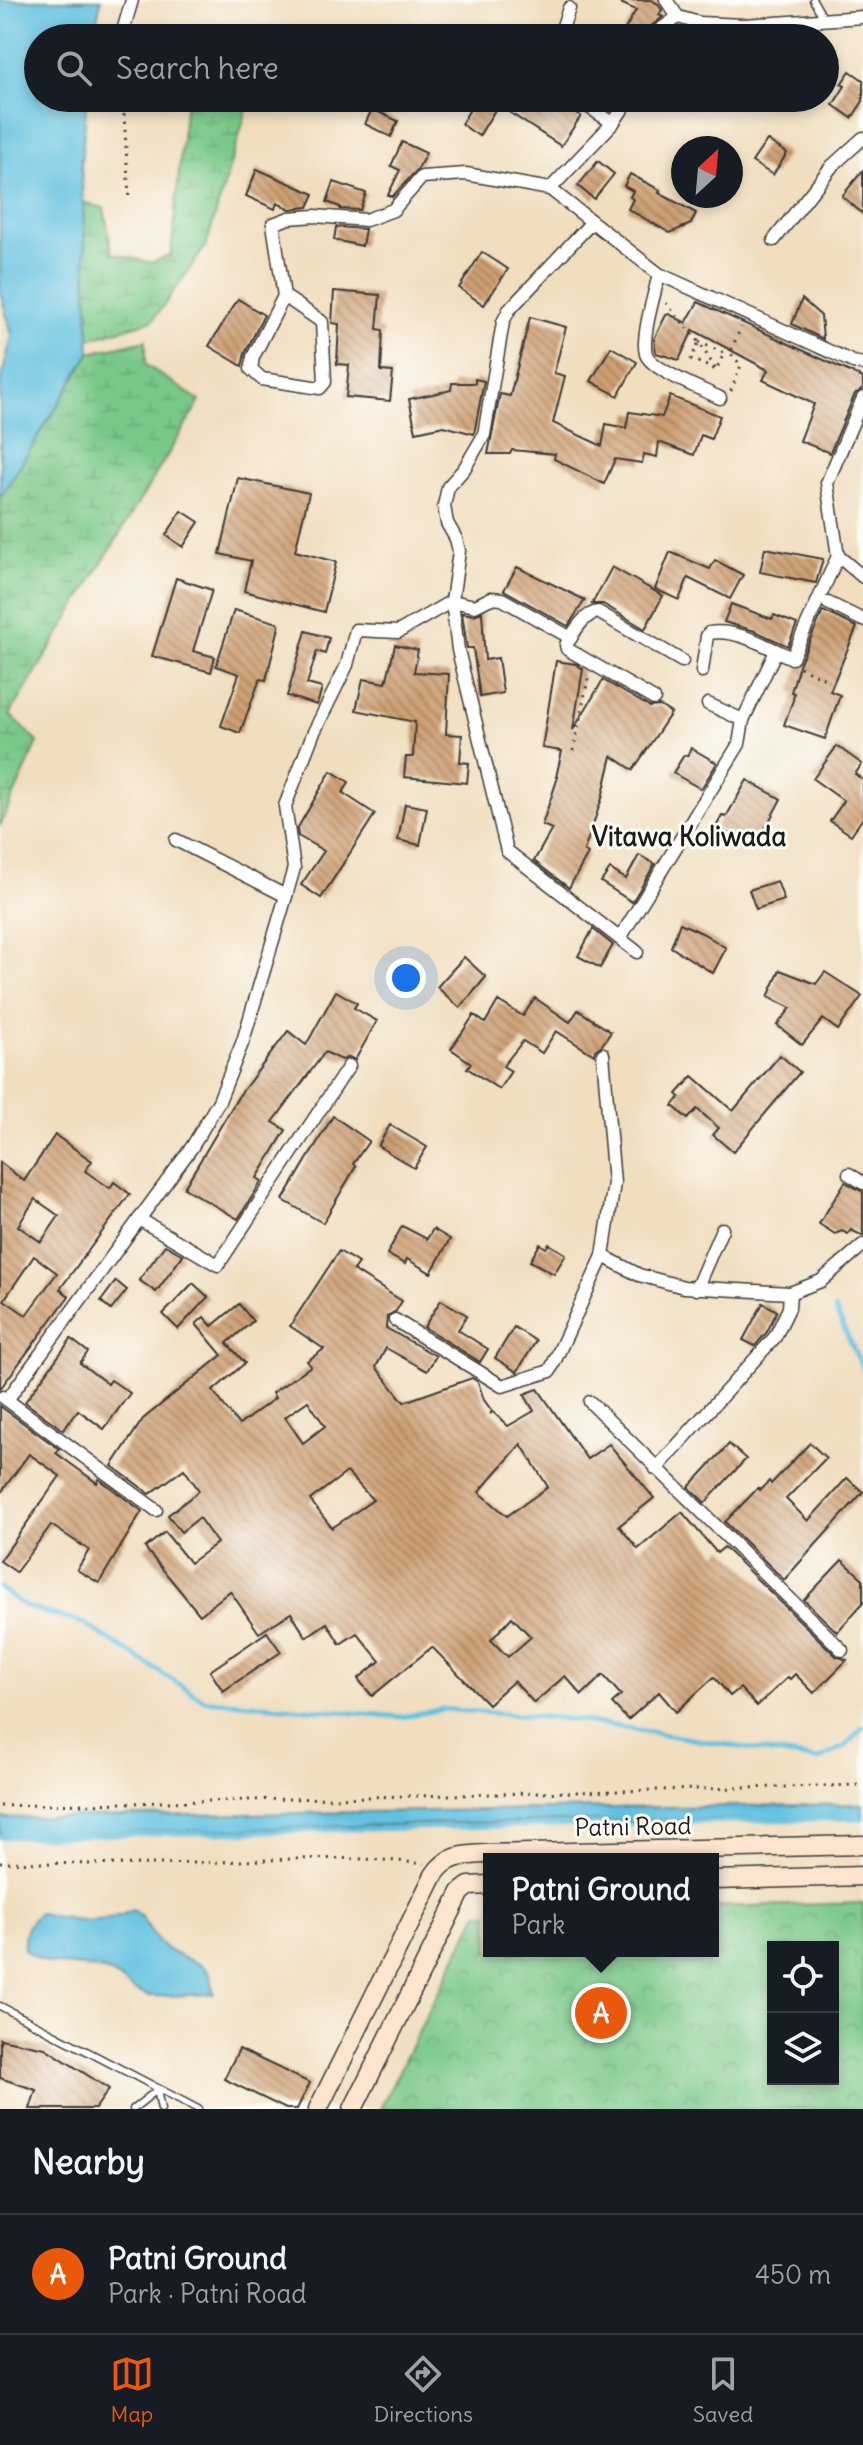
<!DOCTYPE html>
<html lang="en">
<head>
<meta charset="utf-8">
<style>
  body { margin:0; font-family:Delius,sans-serif; background:#20242c; color:#f1f3f6 }
  .controls { position:absolute; right:24px; bottom:24px; display:grid; overflow:hidden; border-radius:0px; box-shadow:0 4px 12px #0003 }
  .controls button { width:72px; height:72px; display:grid; place-items:center; padding:0; border:0; border-bottom:2px solid #363941; background:#171b24; color:#f1f3f6; font:40px sans-serif }
  .compass { position:absolute; left:671px; top:136px; width:72px; height:72px; border-radius:50%; background:#171b24; box-shadow:0 4px 12px #0003; rotate:26deg }
  .you { position:absolute; left:406px; top:978px; width:28px; height:28px; margin:-20px; border:6px solid #fff; border-radius:50%; background:#1a73e8; box-shadow:0 0 0 12px #1a73e833 }
  .badge { display:grid; place-items:center; width:52px; height:52px; border-radius:50%; background:#ea580c; color:#fff; font-size:26px; font-weight:700 }
  .pin { position:absolute; translate:-50% -50%; border:4px solid #fff; box-shadow:0 2px 8px #0006 }
  .popup { position:absolute; left:483px; top:1853px; width:236px; height:104px; box-sizing:border-box; display:grid; place-content:center; border-radius:0px; background:#171b24; filter:drop-shadow(0 2px 6px #0005); font-size:26px; white-space:nowrap; color:#9ea1a6 }
  .popup b { font-size:30px; color:#f1f3f6 }
  .popup::after { content:''; position:absolute; left:50%; top:100%; margin-left:-16px; border:16px solid transparent; border-top-color:#171b24 }
  .list { margin:0; padding:0; list-style:none }
  h2 { display:flex; justify-content:space-between; align-items:center; height:104px; margin:0; padding:0 32px; font-size:34px }
  h2 small { font-size:26px; font-weight:400; color:#9ea1a6 }
  .list li { display:grid; grid-template-columns:52px 1fr auto; gap:24px; align-items:center; box-sizing:border-box; height:120px; padding:0 32px; border-top:2px solid #363941 }
  .list b { display:block; font-size:30px; white-space:nowrap }
  .list p { margin:0; font-size:26px; white-space:nowrap; color:#9ea1a6 }
  .list em { font-size:26px; font-style:normal; color:#9ea1a6 }
  .icon { flex:none; width:44px; height:44px; fill:none; stroke:currentColor; stroke-width:2; stroke-linecap:round; stroke-linejoin:round }
  .map { position:relative; flex:none; width:863px; height:2109px; overflow:hidden }
  .search { position:absolute; background:#171b24; box-shadow:0 4px 12px #0003; left:24px; right:24px; top:24px; height:88px; display:flex; align-items:center; gap:20px; box-sizing:border-box; padding:0 28px; border-radius:44px; color:#9ea1a6; font-size:30px }
  .sheet { height:224px; background:#171b24 }
  nav { display:flex; justify-content:space-around; align-items:center; box-sizing:border-box; height:112px; border-top:2px solid #363941; background:#171b24; font-size:22px; color:#9ea1a6 }
  nav a { display:grid; justify-items:center; gap:4px }
  nav .on { color:#ea580c }
  .map>svg:first-child { display:block }
  .wetland { fill:url(#wetland-marsh); stroke:#4a7252; stroke-width:2 }
  .park { fill:url(#park-crowns); stroke:#4a7252; stroke-width:2; fill-rule:evenodd }
  .water { fill:#62c1e0; stroke:#3f6e7e; stroke-width:2 }
  .lines { fill:none; stroke-linecap:round; stroke-linejoin:round }
  .stream { stroke:#62c1e0; stroke-width:5 }
  .building { fill:url(#building-back-hatch); fill-rule:evenodd }
  .service-casing { stroke:#3c3934; stroke-width:9 }
  .minor-casing { stroke:#3c3934; stroke-width:15 }
  .secondary-casing { stroke:#3c3934; stroke-width:21 }
  .path { stroke:#3c3934; stroke-width:3; stroke-dasharray:2 6; stroke-linecap:butt }
  .service { stroke:#fff; stroke-width:6 }
  .minor { stroke:#fff; stroke-width:12 }
  .secondary { stroke:#fbe5cf; stroke-width:18 }
  .labels { text-anchor:middle; dominant-baseline:central; stroke-width:6; stroke-linejoin:round; paint-order:stroke }
  .street-label { font-size:24px; fill:#1c1c1c; stroke:#fdfcf7 }
  .neighbourhood-label { font-size:26px; font-weight:bold; fill:#1c1c1c; stroke:#fdfcf7 }
</style>
</head>
<body>
<div class="map">
<svg width="863" height="2109" viewBox="0 0 863 2109">
  <defs>
    <pattern id="wetland-marsh" width="20" height="14" patternUnits="userSpaceOnUse" patternTransform="scale(2)"><rect width="20" height="14" fill="#79c888"/><path d="M1 5h8M5 5V1M11 12h8M15 12V8" fill="none" stroke="#68ab75"/></pattern>
    <pattern id="park-crowns" width="20" height="18" patternUnits="userSpaceOnUse" patternTransform="scale(2)"><rect width="20" height="18" fill="#79c888"/><path d="M2 6a3 3 0 1 1 6 0M12 15a3 3 0 1 1 6 0" fill="none" stroke="#68ab75"/></pattern>
    <pattern id="building-back-hatch" width="6" height="6" patternUnits="userSpaceOnUse" patternTransform="scale(2)"><rect width="6" height="6" fill="#cd9f73"/><path d="M-1 5l2 2M0 0l6 6M5-1l2 2" fill="none" stroke="#a6815e"/></pattern>
  </defs>
  <rect width="100%" height="100%" fill="#fdfcf7"/>
  <filter id="ink" filterUnits="userSpaceOnUse"><feTurbulence type="fractalNoise" baseFrequency=".0125" numOctaves="2"/><feDisplacementMap in="SourceGraphic" scale="16" xChannelSelector="R" yChannelSelector="G"/><feConvolveMatrix kernelMatrix="1 2 1 2 8 2 1 2 1" color-interpolation-filters="sRGB"/></filter>
  <filter id="wash" filterUnits="userSpaceOnUse"><feTurbulence type="fractalNoise" baseFrequency=".006" numOctaves="4" result="noise"/><feDisplacementMap in="SourceGraphic" scale="32" xChannelSelector="R" yChannelSelector="G"/><feGaussianBlur stdDeviation="1.8" result="paint"/><feColorMatrix in="noise" values="0 0 0 0 0 0 0 0 0 0 0 0 0 0 0 0 0 1.4 0 .05"/><feComposite in="paint" operator="in"/></filter>
  <g filter="url(#wash)">
    <rect width="100%" height="100%" fill="#f0debf"/>
    <g class="wetland">
      <polygon points="190,98 228,98 248,106 206,246 153,320 89,339 83,202 104,208 112,253 151,263 171,255 185,108"/>
      <polygon points="146,340 146,365 200,401 10,715 38,742 0,826 0,498 90,353"/>
    </g>
    <path class="park" d="M863,1903V2109H380L478,1913H489V1951H713V1907ZM773,1947H833V2079H773Z"/>
    <g class="water">
      <polygon points="0,0 101,0 93,38 38,38 38,98 87,98 81,163 90,353 0,498 0,385 12,335 0,292"/>
      <polygon points="863,1804 863,1817 457,1823 0,1836 0,1818"/>
      <path d="M133,1910L139,1914C147,1924 156,1942 167,1949C193,1967 210,1955 214,1994C194,1994 173,1997 153,1996C132,1995 123,1977 105,1971C76,1962 46,1971 24,1949C23,1935 27,1921 40,1913C75,1920 99,1927 133,1910Z"/>
    </g>
    <g class="lines">
      <g class="stream">
        <polyline points="835,1309 863,1369"/>
        <polyline points="0,1588 26,1607 85,1624 204,1700 402,1717 442,1709 578,1720 818,1760 846,1746 863,1727"/>
        <polyline points="0,1837 863,1818"/>
      </g>
    </g>
    <g id="blocks">
      <g class="building">
        <polygon points="614,0 651,0 658,4 662,10 659,15 663,17 650,27 644,38 620,38 636,10"/>
        <polygon points="850,71 863,80 863,101 852,118 833,105 845,86 841,84"/>
        <polygon points="477,98 554,98 581,116 561,146 498,105 479,136 461,124"/>
        <polygon points="372,109 398,121 391,137 365,124"/>
        <polygon points="767,140 787,153 773,175 752,162"/>
        <polygon points="402,142 426,153 418,169 392,197 388,195 400,170 391,166"/>
        <polygon points="598,161 614,174 594,199 578,186"/>
        <polygon points="257,169 314,194 308,207 290,209 277,203 275,209 246,196"/>
        <polygon points="863,170 863,214 842,196"/>
        <polygon points="630,174 660,190 659,193 696,213 691,224 670,233 628,209 633,199 630,197 633,191 624,186"/>
        <polygon points="334,182 366,193 360,210 340,209 340,207 327,202"/>
        <polygon points="336,227 365,229 362,246 334,240"/>
        <polygon points="482,252 508,269 484,305 459,288"/>
        <polygon points="334,291 380,295 377,329 383,330 381,371 393,372 390,401 346,397 349,365 337,364 339,324 332,323"/>
        <polygon points="238,299 264,315 245,353 242,366 209,346"/>
        <polygon points="802,299 821,316 823,339 792,324"/>
        <polygon points="698,302 863,378 863,389 855,394 830,453 800,441 814,404 763,380 768,370 693,330 679,360 656,353 654,339 666,315 669,314 686,323"/>
        <polygon points="530,317 566,327 554,373 565,376 553,423 602,446 606,424 626,428 629,412 662,417 670,396 720,416 711,439 701,435 694,455 659,442 657,457 644,454 642,463 615,459 604,484 554,459 555,454 512,450 510,454 488,454 500,394 510,396"/>
        <polygon points="611,347 637,362 618,396 591,381"/>
        <polygon points="475,379 484,381 474,434 444,426 416,432 409,399 447,391 451,390 452,383 475,383"/>
        <polygon points="238,478 309,493 295,551 336,562 324,612 244,591 251,561 220,554"/>
        <polygon points="182,511 199,522 183,547 166,535"/>
        <polygon points="765,548 823,559 816,583 760,572"/>
        <polygon points="670,552 710,569 715,560 743,575 730,599 688,578 679,600 655,589"/>
        <polygon points="517,567 585,600 568,626 504,590"/>
        <polygon points="612,567 663,596 645,629 603,604 592,604"/>
        <polygon points="176,578 212,590 193,651 215,657 211,672 152,656"/>
        <polygon points="731,604 772,619 774,615 797,624 788,646 755,631 724,622"/>
        <polygon points="234,610 278,623 279,627 266,680 260,679 240,733 221,726 239,674 216,666"/>
        <polygon points="823,611 857,627 830,691 840,695 825,739 784,725 793,700 794,693 791,692 800,662"/>
        <polygon points="482,612 485,660 498,658 503,693 480,697 473,648 467,648 462,613 474,615"/>
        <polygon points="306,631 329,638 325,654 317,651 307,684 322,688 317,705 287,696"/>
        <polygon points="395,645 418,650 414,672 449,674 446,734 462,735 460,762 469,763 467,783 404,777 406,757 413,757 415,722 356,710 363,679 386,683"/>
        <polygon points="556,661 576,664 583,669 573,730 603,680 650,707 660,706 671,713 633,770 612,756 602,798 584,851 588,854 569,888 534,861 552,829 542,825 558,777 556,777 562,751 542,748"/>
        <polygon points="837,746 862,764 855,774 863,780 863,818 851,835 830,821 844,801 813,779"/>
        <polygon points="691,748 717,763 701,789 673,773 684,755 687,756"/>
        <polygon points="331,771 349,782 343,793 375,814 321,898 301,885 324,851 298,836 297,829"/>
        <polygon points="747,780 781,799 755,848 716,827 722,816 726,817"/>
        <polygon points="405,804 427,808 420,845 398,840"/>
        <polygon points="639,855 655,864 632,902 601,882 610,869 626,879"/>
        <polygon points="777,881 784,900 756,909 749,890"/>
        <polygon points="680,923 704,934 726,948 713,973 671,947"/>
        <polygon points="593,929 613,945 600,968 578,956"/>
        <polygon points="464,957 486,977 460,1008 437,987"/>
        <polygon points="780,970 816,984 825,972 862,996 838,1030 823,1019 802,1045 777,1025 791,1008 768,997"/>
        <polygon points="336,991 357,1003 354,1008 377,1021 355,1060 349,1057 342,1060 325,1052 273,1122 286,1130 257,1178 262,1181 238,1219 184,1188 238,1097 288,1031 306,1045"/>
        <polygon points="535,998 570,1022 578,1010 611,1032 602,1045 595,1050 594,1055 556,1031 542,1053 523,1041 503,1066 511,1071 499,1089 467,1068 471,1063 451,1049 474,1015 485,1023 498,1001 523,1016"/>
        <polygon points="780,1055 800,1072 733,1152 713,1135 719,1128 697,1109 688,1119 673,1106 680,1097 677,1094 693,1076 733,1111"/>
        <polygon points="333,1116 369,1141 353,1164 356,1166 323,1223 283,1200"/>
        <polygon points="390,1125 427,1147 414,1168 378,1146"/>
        <path d="M55,1135L92,1161L85,1171L110,1188L114,1182L130,1194L60,1289L69,1296L0,1389V1162L24,1181ZM35,1199L59,1216L41,1242L18,1226ZM34,1256L57,1273L26,1315L4,1300Z"/>
        <polygon points="845,1182 863,1192 863,1236 851,1230 848,1234 842,1231 835,1234 819,1224"/>
        <polygon points="402,1226 427,1239 433,1229 450,1239 431,1273 407,1259 405,1264 387,1254"/>
        <polygon points="540,1244 546,1248 549,1244 566,1254 554,1274 530,1261"/>
        <polygon points="165,1245 183,1255 156,1292 139,1280"/>
        <path d="M339,1251L358,1263L353,1270L402,1301L396,1311L387,1316L386,1328L436,1356L427,1371L386,1348L376,1367L404,1402L472,1378L478,1382L484,1400L492,1411L490,1414L493,1412L508,1426L534,1411L524,1394L538,1389L587,1459L609,1444L654,1498L619,1526L638,1549L682,1512L717,1553L724,1547L836,1656L847,1660L814,1693L795,1674L790,1679L788,1677L757,1706L740,1688L730,1696L714,1677L676,1712L659,1692L628,1720L612,1703L621,1695L603,1675L582,1695L565,1676L534,1703L514,1681L488,1704L432,1647L372,1696L358,1679L380,1661L357,1633L340,1644L327,1623L306,1637L291,1613L259,1633L230,1591L200,1615L145,1548L165,1532L190,1563L217,1543L199,1518L181,1532L168,1515L199,1491L198,1489L184,1469L150,1494L112,1466L143,1419L222,1355L196,1324L204,1317L212,1326L239,1304L253,1321L227,1343L245,1363L213,1391L239,1425L275,1398L272,1393L311,1366L307,1361L324,1349L290,1326ZM308,1401L325,1426L303,1443L285,1417ZM521,1444L548,1487L507,1516L479,1492ZM347,1472L373,1500L332,1528L310,1500ZM512,1617L531,1637L508,1657L491,1640Z"/>
        <polygon points="116,1281 127,1290 111,1310 101,1301"/>
        <polygon points="193,1283 208,1297 178,1329 163,1314"/>
        <polygon points="441,1300 467,1315 458,1330 488,1349 480,1362 424,1327"/>
        <polygon points="763,1303 777,1311 767,1332 755,1346 743,1340"/>
        <polygon points="514,1327 536,1341 517,1372 495,1358"/>
        <polygon points="71,1339 88,1352 80,1363 108,1384 111,1380 130,1393 104,1429 78,1410 63,1430 25,1402"/>
        <polygon points="0,1406 59,1449 56,1453 97,1483 99,1479 142,1511 99,1583 77,1570 89,1550 51,1525 16,1572 0,1561 60,1476 29,1454 0,1494"/>
        <polygon points="810,1443 826,1458 786,1499 808,1521 847,1478 863,1492 784,1580 725,1522 758,1488 760,1490 769,1481 771,1484"/>
        <polygon points="729,1444 746,1459 705,1503 689,1487"/>
        <polygon points="842,1560 863,1579 863,1603 837,1632 804,1600"/>
        <polygon points="267,1632 281,1652 223,1691 210,1671"/>
        <polygon points="0,2039 45,2048 109,2089 95,2109 30,2109 36,2090 0,2078"/>
        <polygon points="239,2049 310,2083 297,2109 286,2109 224,2079"/>
      </g>
    </g>
  </g>
  <g filter="url(#ink)">
    <use href="#blocks" fill-opacity="0" stroke="#3c3934" stroke-width="2"/>
    <g class="lines">
      <defs>
        <g id="service">
          <polyline points="813,0 824,19"/>
          <polyline points="0,2006 198,2109"/>
          <polyline points="133,2109 157,2090 161,2109"/>
        </g>
        <g id="minor">
          <polyline points="666,0 678,17 699,23"/>
          <polyline points="122,34 132,0"/>
          <polyline points="559,38 569,8"/>
          <polyline points="653,38 657,32 678,17"/>
          <polyline points="687,38 699,23 744,25 863,17"/>
          <polyline points="575,98 613,123"/>
          <polyline points="608,98 623,109"/>
          <polyline points="550,189 613,123 630,98"/>
          <polyline points="774,240 832,166 863,138"/>
          <path d="M659,274C655,293 641,336 646,354C651,370 704,390 720,398"/>
          <polyline points="284,296 253,357 251,369 262,379 320,388 325,382 322,322 284,296 273,224 289,218 315,216 366,220 393,210 422,177 466,174 550,189 659,274 853,362 863,364"/>
          <polyline points="838,556 863,577"/>
          <polyline points="828,603 863,620"/>
          <polyline points="571,638 502,599 491,598 475,606 452,601 459,551 456,539 447,523 444,506 448,487 464,469 484,435 503,322 509,310 591,223"/>
          <path d="M702,671L707,636L709,633C736,628 768,647 792,658L838,556L827,483L863,398"/>
          <path d="M654,699L567,649L566,645C574,633 583,614 598,612L682,661"/>
          <polyline points="743,720 776,651"/>
          <polyline points="286,896 294,868 285,806 313,734 347,665 356,630 398,632 452,601 458,650 507,851 637,952"/>
          <polyline points="620,938 739,744 743,720 708,704"/>
          <polyline points="849,1174 863,1183"/>
          <polyline points="139,1219 218,1265 349,1066"/>
          <polyline points="603,1256 639,1275 684,1287 790,1293"/>
          <polyline points="696,1289 722,1229"/>
          <polyline points="395,1320 502,1386 550,1371 603,1256 614,1183 603,1054"/>
          <polyline points="3,1397 156,1510"/>
          <polyline points="7,1400 192,1147 219,1101 243,1041 286,896 176,840"/>
          <polyline points="590,1402 842,1650"/>
          <polyline points="656,1469 775,1337 789,1308 790,1293 821,1281 863,1245"/>
        </g>
        <g id="secondary">
          <polyline points="713,1880 863,1876"/>
          <path d="M318,2109L434,1875C446,1856 463,1855 484,1854L863,1845"/>
          <polyline points="353,2109 461,1892 469,1886 489,1885"/>
        </g>
      </defs>
      <use href="#service" class="service-casing"/>
      <use href="#minor" class="minor-casing"/>
      <use href="#secondary" class="secondary-casing"/>
      <g class="path">
        <polyline points="123,98 129,196"/>
        <polyline points="666,303 699,342 716,370"/>
        <polygon points="699,342 724,353 716,370 691,359"/>
        <polyline points="731,391 741,365 730,353 741,327"/>
        <polyline points="800,667 829,681"/>
        <polyline points="573,751 589,675"/>
        <polyline points="0,1806 863,1785"/>
        <path d="M0,1862C51,1863 103,1865 154,1864C244,1863 334,1852 424,1864"/>
      </g>
      <use href="#service" class="service"/>
      <use href="#minor" class="minor"/>
      <use href="#secondary" class="secondary"/>
    </g>
  </g>
  <g class="labels">
    <g class="street-label">
      <text transform="translate(633 1826) rotate(-1)">Patni Road</text>
    </g>
    <g class="neighbourhood-label">
      <text x="689" y="836">Vitawa Koliwada</text>
    </g>
  </g>
</svg>
<div class="controls">
<button><svg class="icon" aria-label="locate" viewBox="0 0 24 24"><circle cx="12" cy="12" r="6"/><path d="M12 2v4M12 18v4M2 12h4M18 12h4"/></svg></button>
<button><svg class="icon" aria-label="layers" viewBox="0 0 24 24"><path d="M12 4l9 5-9 5-9-5zM3 14l9 5 9-5"/></svg></button>
</div>
<svg class="compass" viewBox="-18 -18 36 36"><path d="M0-13l5 13h-10z" fill="#e53935"/><path d="M0 13l5-13h-10z" fill="#9ea1a6"/></svg>
<div class="you"></div>
<div class="pin badge" style="left:601px;top:2013px">A</div>
<div class="popup"><b>Patni Ground</b>Park</div>
<div class="search"><svg class="icon" aria-label="search" viewBox="0 0 24 24"><circle cx="10" cy="10" r="6"/><path d="M15 15l6 6"/></svg>Search here</div>
</div>
<section class="sheet">
<h2>Nearby<small></small></h2>
<ul class="list">
<li><span class="badge">A</span><div><b>Patni Ground</b><p>Park · Patni Road</p></div><em>450 m</em></li>
</ul>
</section>
<nav>
<a class="on"><svg class="icon" aria-label="map" viewBox="0 0 24 24"><path d="M3 6l6-2 6 2 6-2v14l-6 2-6-2-6 2zM9 4v14M15 6v14"/></svg>Map</a>
<a><svg class="icon" aria-label="directions" viewBox="0 0 24 24"><path d="M12 3l9 9-9 9-9-9zM9 14v-3h6M13 9l2 2-2 2"/></svg>Directions</a>
<a><svg class="icon" aria-label="saved" viewBox="0 0 24 24"><path d="M7 4h10v16l-5-4-5 4z"/></svg>Saved</a>
</nav>
</body>
</html>
